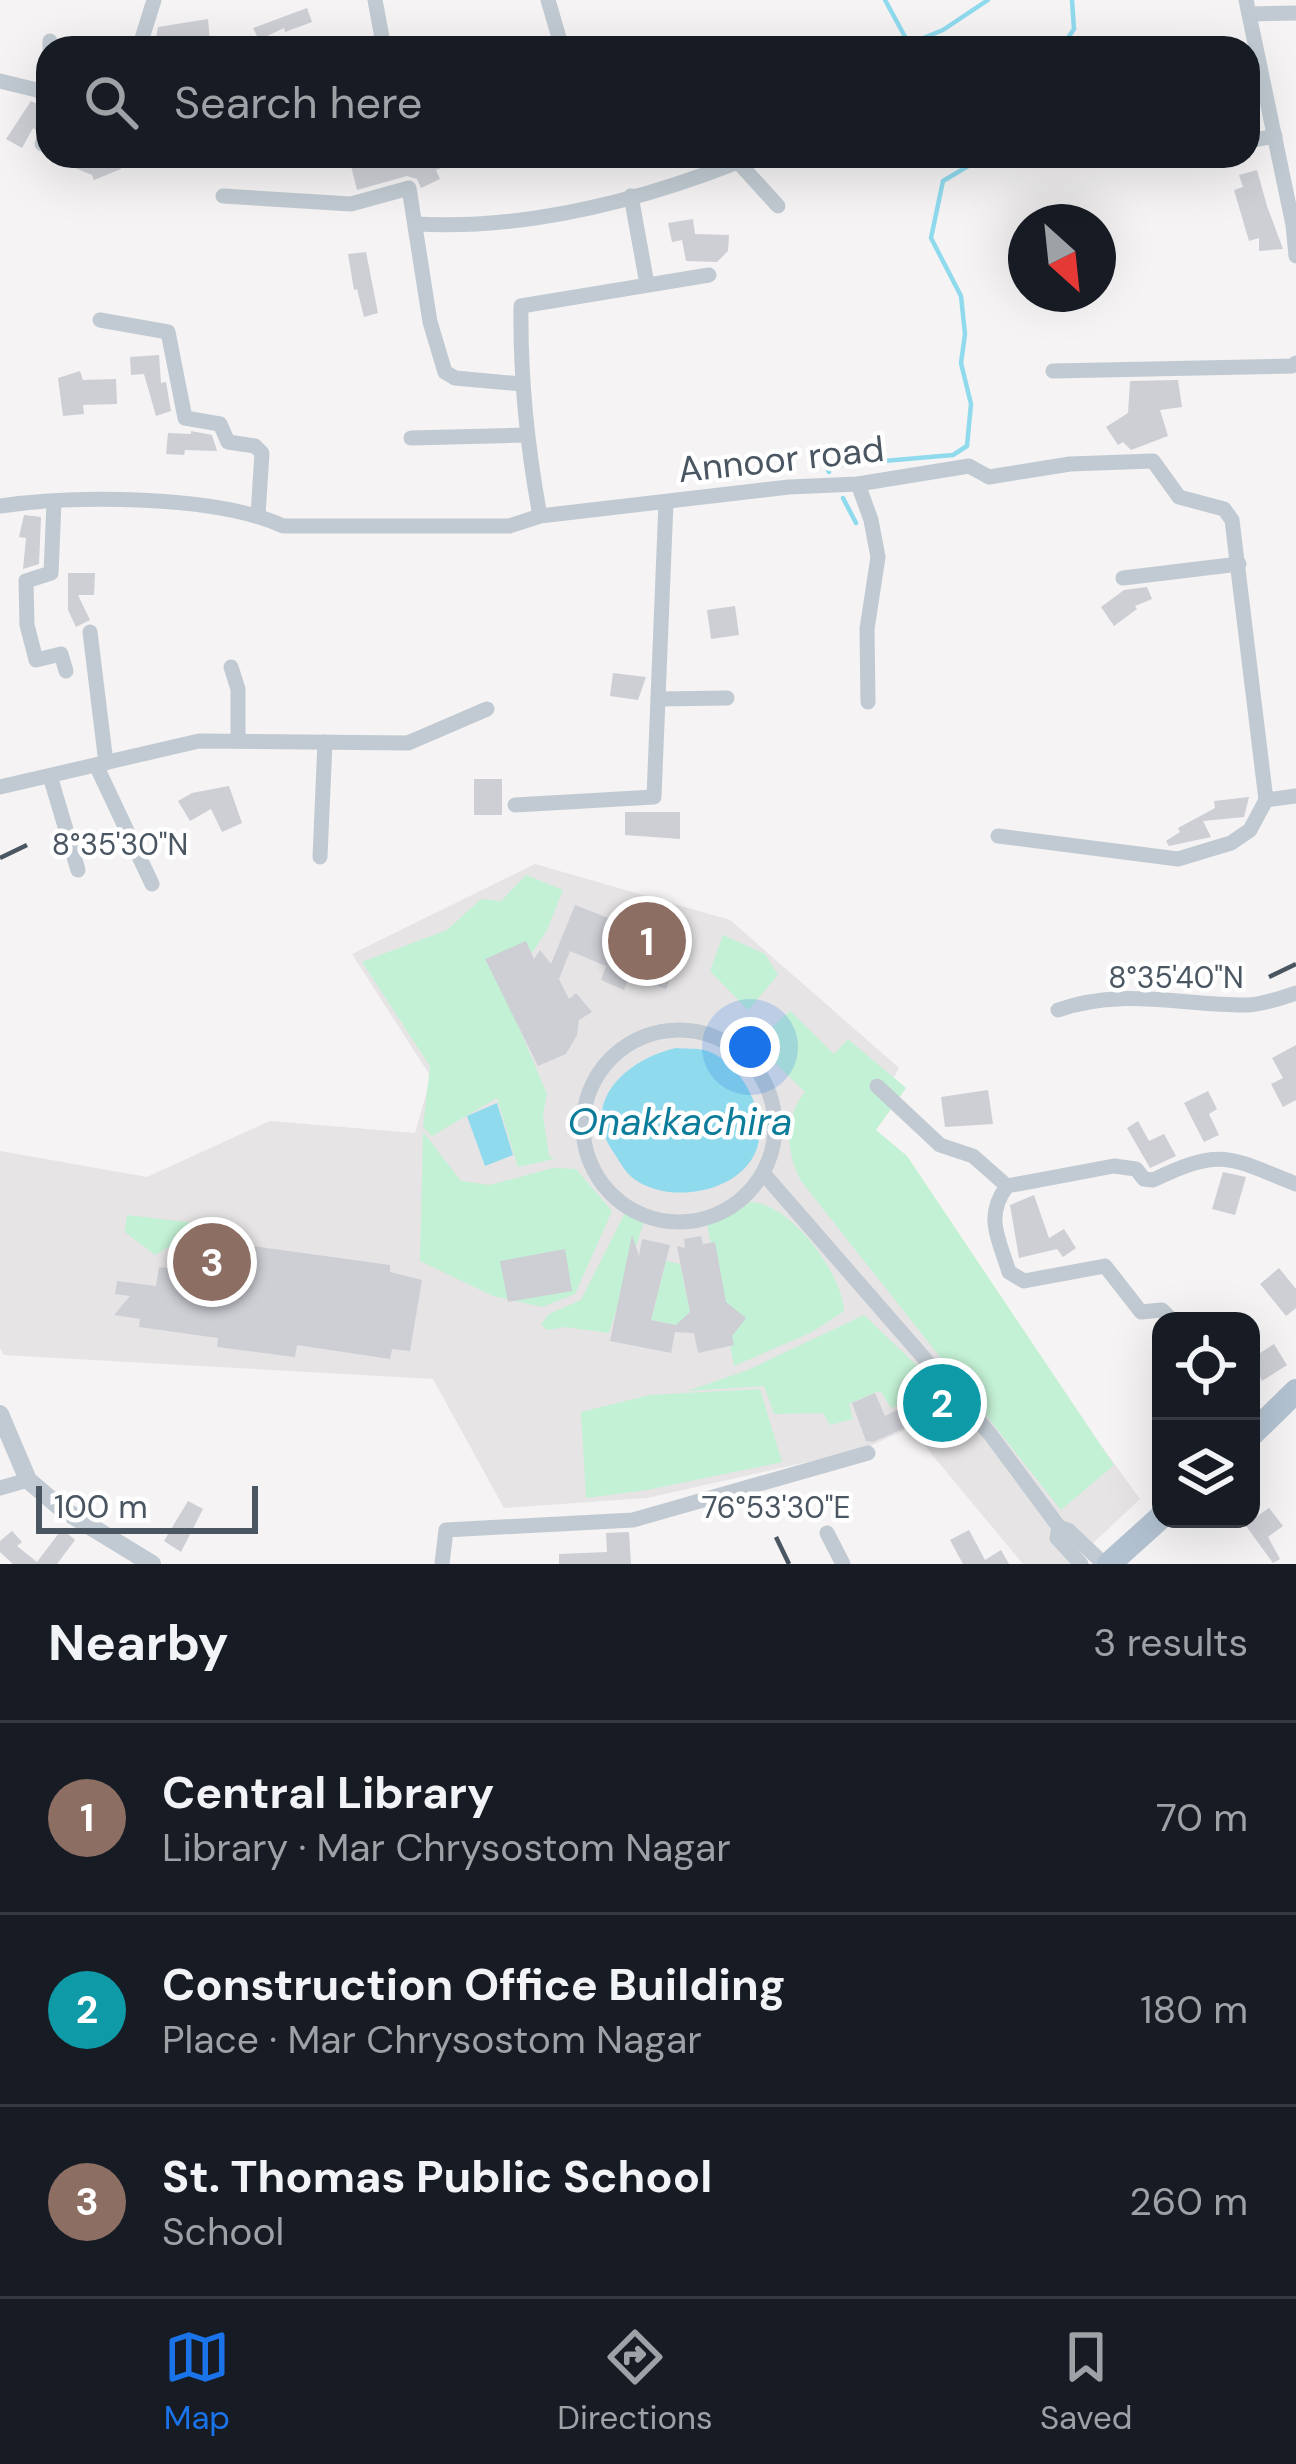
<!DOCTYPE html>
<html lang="en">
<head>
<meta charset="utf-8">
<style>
  body { margin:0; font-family:"DM Sans",sans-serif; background:#20242c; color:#f1f3f6 }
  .controls { position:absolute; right:36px; bottom:36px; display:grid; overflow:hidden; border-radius:24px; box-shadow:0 12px 48px #0002 }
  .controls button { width:108px; height:108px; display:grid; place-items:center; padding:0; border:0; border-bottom:3px solid #363941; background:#171b24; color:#f1f3f6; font:60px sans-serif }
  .compass { position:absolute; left:1008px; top:204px; width:108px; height:108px; border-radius:50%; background:#171b24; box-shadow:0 12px 48px #0002; rotate:153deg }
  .scale { position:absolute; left:36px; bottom:30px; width:222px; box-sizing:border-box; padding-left:12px; border:6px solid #4a5661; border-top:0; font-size:33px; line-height:42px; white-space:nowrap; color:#4a5661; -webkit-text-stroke:9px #fff; paint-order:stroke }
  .you { position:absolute; left:750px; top:1047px; width:42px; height:42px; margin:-30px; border:9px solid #fff; border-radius:50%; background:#1a73e8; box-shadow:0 0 0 18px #1a73e833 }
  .badge { display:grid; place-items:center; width:78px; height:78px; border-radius:50%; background:#1a73e8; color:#fff; font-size:39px; font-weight:700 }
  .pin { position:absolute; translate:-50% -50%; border:6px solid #fff; box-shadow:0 3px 12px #0006 }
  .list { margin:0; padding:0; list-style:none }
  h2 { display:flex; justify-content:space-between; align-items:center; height:156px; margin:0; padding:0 48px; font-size:51px }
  h2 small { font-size:39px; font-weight:400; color:#9ea1a6 }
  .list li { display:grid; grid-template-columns:78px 1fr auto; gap:36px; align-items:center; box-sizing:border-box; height:192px; padding:0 48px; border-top:3px solid #363941 }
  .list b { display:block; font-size:45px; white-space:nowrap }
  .list p { margin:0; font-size:39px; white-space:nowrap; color:#9ea1a6 }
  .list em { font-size:39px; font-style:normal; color:#9ea1a6 }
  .icon { flex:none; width:66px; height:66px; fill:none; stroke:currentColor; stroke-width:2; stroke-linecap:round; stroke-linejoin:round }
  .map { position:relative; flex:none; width:1296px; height:1564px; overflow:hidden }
  .search { position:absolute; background:#171b24; box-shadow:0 12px 48px #0002; left:36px; right:36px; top:36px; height:132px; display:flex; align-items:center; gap:30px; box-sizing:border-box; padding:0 42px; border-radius:36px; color:#9ea1a6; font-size:45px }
  .sheet { height:732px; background:#171b24 }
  nav { display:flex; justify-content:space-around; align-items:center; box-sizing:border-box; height:168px; border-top:3px solid #363941; background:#171b24; font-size:33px; color:#9ea1a6 }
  nav a { display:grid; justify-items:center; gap:6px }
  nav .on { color:#1a73e8 }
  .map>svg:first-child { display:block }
  .education { fill:#e6e4e5 }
  .green { fill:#c3f1d5 }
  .water { fill:#90daee }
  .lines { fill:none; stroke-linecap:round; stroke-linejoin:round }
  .stream { stroke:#90daee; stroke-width:4.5 }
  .building { fill:#cdcfd5 }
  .minor { stroke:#c1cad2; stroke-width:15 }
  .tertiary { stroke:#c1cad2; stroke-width:18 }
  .primary { stroke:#b3c2d1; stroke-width:24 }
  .ticks { fill:none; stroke:#4a5661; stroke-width:4.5 }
  .labels { text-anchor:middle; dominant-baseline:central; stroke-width:9; stroke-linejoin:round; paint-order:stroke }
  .street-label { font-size:36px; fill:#4a5661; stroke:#fff }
  .water-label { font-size:39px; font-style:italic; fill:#0c7c9b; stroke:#fff }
  .ticks-label { font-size:30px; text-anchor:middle; fill:#4a5661; stroke:#fff; stroke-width:9; stroke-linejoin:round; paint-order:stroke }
</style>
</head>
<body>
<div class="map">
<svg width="1296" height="1564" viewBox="0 0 1296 1564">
  <rect width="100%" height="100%" fill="#f5f3f3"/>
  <polygon class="education" points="535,864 730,920 899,1068 869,1126 1140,1499 1071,1564 1023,1564 910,1428 861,1450 647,1498 504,1508 433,1379 4,1355 0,1348 0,1151 147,1177 270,1121 415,1133 431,1077 352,954"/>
  <g class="green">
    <polygon points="526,875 563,890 547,930 532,953 526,942 503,990 547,1094 543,1115 549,1156 554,1159 518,1167 497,1098 432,1136 423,1127 430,1066 362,962 447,930 481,899 501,901"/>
    <polygon points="723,935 765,954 778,975 748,1010 710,971"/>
    <path d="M790,1011L834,1054L848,1039L906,1088L876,1130L907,1156L1114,1465L1061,1510L801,1181C786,1151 783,1120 805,1092L755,1043Z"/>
    <polygon points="423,1132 461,1181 490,1185 553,1168 576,1169 612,1211 575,1294 542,1307 493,1296 420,1261"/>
    <path d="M751,1202C791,1204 842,1273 844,1311L812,1332L734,1366L707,1223Z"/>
    <polygon points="627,1209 645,1218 609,1333 565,1327 548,1330 541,1325 549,1314 581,1300"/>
    <polygon points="127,1215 228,1227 226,1249 176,1243 155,1255 125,1232"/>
    <polygon points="666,1261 680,1264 690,1312 677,1325 651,1320"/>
    <polygon points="864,1315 938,1386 933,1392 891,1408 881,1392 876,1392 849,1404 853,1419 830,1425 823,1413 774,1414 764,1386 687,1391 748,1370"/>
    <polygon points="760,1389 782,1462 647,1490 586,1498 581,1412 650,1395"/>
  </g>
  <g class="water">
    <path d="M676,1048C685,1049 696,1048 704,1050C742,1060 774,1121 753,1157C733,1193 671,1203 637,1181C626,1174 621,1164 614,1153C578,1102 627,1059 676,1048Z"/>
    <polygon points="497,1103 513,1155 485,1166 467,1116"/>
  </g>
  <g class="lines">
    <g class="stream">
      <polyline points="885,0 909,44 943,30 988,0"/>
      <polyline points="1061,48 1074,29 1072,0"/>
      <polyline points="829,472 826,466 953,455 967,446 971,404 961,363 965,334 961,296 931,238 943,181 985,156"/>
      <polyline points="843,498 856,523"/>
    </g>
  </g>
  <g class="building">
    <polygon points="307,8 312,22 285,32 284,28 259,40 253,28"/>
    <polygon points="208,19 210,42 154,48 158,27"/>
    <polygon points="31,101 48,109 48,118 36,130 33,128 22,148 6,139"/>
    <polygon points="46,156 90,156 85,167 115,156 121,169 94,180 92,175"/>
    <polygon points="393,156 471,156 471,157 436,170 440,179 421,188 417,179 407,176 357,190 351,166"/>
    <polygon points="1257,170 1267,206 1283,249 1259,251 1259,238 1249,241 1234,190 1243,187 1239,175"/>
    <polygon points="693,219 695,234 729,235 728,251 717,262 686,261 682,240 672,242 668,223"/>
    <polygon points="366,252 378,313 364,317 357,289 354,290 348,254"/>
    <polygon points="159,355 161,383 166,382 171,411 156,416 144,374 131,375 130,357"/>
    <polygon points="80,371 83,380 116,379 117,404 83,405 84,414 63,416 58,378"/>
    <polygon points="1178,380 1182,407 1160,410 1168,436 1131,450 1123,442 1118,445 1106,427 1128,413 1130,381"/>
    <polygon points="191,431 212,435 217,451 185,450 184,455 166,454 168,433 191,434"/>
    <polygon points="24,515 41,517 39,564 23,569 26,538 19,537"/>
    <polygon points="68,573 95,573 94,595 78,595 90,620 76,627 68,610"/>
    <polygon points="1147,587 1152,599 1135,606 1137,609 1114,626 1101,607 1124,590"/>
    <polygon points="735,606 739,635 711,639 707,610"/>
    <polygon points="613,673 646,677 638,700 610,696"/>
    <rect x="474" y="779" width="28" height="36"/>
    <polygon points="229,786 242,823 222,832 211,809 190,821 178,801 192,793"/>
    <polygon points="1249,797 1244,817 1203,821 1211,837 1169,846 1166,841 1180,832 1178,828 1215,808 1214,801"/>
    <polygon points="625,812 680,812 680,839 625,835"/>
    <polygon points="575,905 683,947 666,989 645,981 643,986 628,980 624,990 601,980 606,966 570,951 559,979 569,999 576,993 592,1012 579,1020 577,1035 566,1054 538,1066 485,959 526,941 534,959 540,950 551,964"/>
    <polygon points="1296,1045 1296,1100 1283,1107 1271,1084 1283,1078 1272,1058"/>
    <polygon points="988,1090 993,1124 945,1127 941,1097"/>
    <polygon points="1208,1091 1217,1109 1209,1114 1219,1135 1204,1142 1184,1103"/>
    <polygon points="1138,1121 1149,1141 1164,1134 1176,1156 1150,1168 1127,1128"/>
    <polygon points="1223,1172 1246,1177 1235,1215 1212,1209"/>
    <polygon points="1034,1195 1049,1238 1064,1229 1076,1248 1063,1257 1057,1249 1019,1258 1010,1205"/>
    <polygon points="632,1235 639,1256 642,1239 670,1245 651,1320 676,1325 690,1312 677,1246 685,1248 684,1239 701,1236 703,1244 715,1242 726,1302 746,1318 732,1336 734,1345 698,1353 694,1333 675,1332 671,1353 610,1341"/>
    <polygon points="231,1243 390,1265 390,1272 422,1280 410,1351 392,1349 390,1359 297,1345 295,1357 217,1347 218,1338 139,1327 140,1319 114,1315 130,1296 115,1294 117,1281 156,1286 159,1267 226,1276"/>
    <polygon points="565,1249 572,1291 508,1302 500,1261"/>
    <polygon points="1279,1268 1296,1289 1296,1308 1286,1316 1260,1284"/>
    <polygon points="1274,1344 1287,1365 1262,1381 1257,1372 1251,1377 1251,1359"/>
    <polygon points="875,1393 885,1416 908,1405 916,1423 873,1442 866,1441 852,1403"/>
    <polygon points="188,1501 203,1509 181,1552 164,1541"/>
    <polygon points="1269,1508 1283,1526 1268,1537 1280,1559 1273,1563 1241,1519 1253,1519"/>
    <polygon points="62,1529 75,1540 57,1564 13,1564 0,1552 0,1541 12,1531 22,1542 17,1546 37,1562"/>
    <polygon points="969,1530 985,1560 1001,1550 1009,1564 963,1564 950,1540"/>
    <polygon points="629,1532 631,1564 559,1564 559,1554 607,1552 606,1533"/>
  </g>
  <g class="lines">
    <g class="minor">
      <polyline points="375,0 384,48"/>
      <polyline points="548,0 562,48"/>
      <polyline points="1246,0 1293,225 1296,256"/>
      <polyline points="1249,14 1296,13"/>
      <polyline points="50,48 50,41"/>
      <polyline points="139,48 154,0"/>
      <polyline points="290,48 293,48"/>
      <polyline points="0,81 37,90 48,97"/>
      <polyline points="45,95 48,65"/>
      <polyline points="1248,141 1275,136"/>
      <polyline points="42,144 48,134"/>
      <polyline points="223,196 351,204 409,188 430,322 445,372 455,378 522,384"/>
      <polyline points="631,196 647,284"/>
      <path d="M416,224C526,230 636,202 738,162L778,206"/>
      <polyline points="100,320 168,332 185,418 220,424 228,442 255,446 262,453 258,515"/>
      <polyline points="1053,371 1292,366 1296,363"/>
      <polyline points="411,438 526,435"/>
      <polyline points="858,484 871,520 878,557 867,629 868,702"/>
      <polyline points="54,502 51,573 26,581 27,625 36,660 61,654 66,671"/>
      <path d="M0,506C74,495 216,495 283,526H509L540,516L789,487L858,484L969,466L989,477L1070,464L1153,461L1179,497L1224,509L1232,520L1266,800L1296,796"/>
      <path d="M540,516C527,446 520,378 521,306L709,275"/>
      <polyline points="1123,578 1239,564"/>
      <polyline points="90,632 106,763"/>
      <polyline points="231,667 238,689 238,741"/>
      <polyline points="658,699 727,698"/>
      <polyline points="96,765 152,884"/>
      <polyline points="50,776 78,870"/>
      <polyline points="0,787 199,741 408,743 487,709"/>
      <polyline points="515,805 654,797 666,502"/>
      <polyline points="998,836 1178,859 1231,843 1250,830 1266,800"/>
      <polyline points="320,857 325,742"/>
      <path d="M1058,1010C1122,987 1184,1006 1249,1005C1265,1004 1281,998 1296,993"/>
      <circle cx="679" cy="1126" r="96"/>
      <polyline points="877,1086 940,1145 973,1156 1007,1186"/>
      <polyline points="763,1173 990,1434 1059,1527 1068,1530 1104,1564"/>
      <path d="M1173,1321L1162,1310L1141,1312L1105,1266L1024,1281L1009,1272C999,1239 984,1217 1007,1186L1114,1166L1136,1169L1144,1179L1153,1180C1222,1147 1228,1157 1296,1184"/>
      <polyline points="0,1488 28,1480"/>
      <polyline points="1059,1527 1057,1538 1081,1564"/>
      <polyline points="827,1533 843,1564"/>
      <polyline points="442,1564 446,1530 633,1520 868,1453"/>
    </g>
    <polyline class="tertiary" points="0,1414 28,1480 62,1509 152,1564"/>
    <g class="primary">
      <polyline points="1251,1435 1296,1391"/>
      <polyline points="1109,1564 1161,1517"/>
    </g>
  </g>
  <path class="ticks" d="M0,858L27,845M1269,977L1296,964M776,1537L789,1564"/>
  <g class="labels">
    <g class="street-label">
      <text transform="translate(781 459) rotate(-6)">Annoor road</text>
    </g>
    <g class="water-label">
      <text x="680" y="1121">Onakkachira</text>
    </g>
  </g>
  <g class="ticks-label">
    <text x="120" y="855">8°35'30"N</text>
    <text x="1176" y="988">8°35'40"N</text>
    <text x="776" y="1518">76°53'30"E</text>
  </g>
</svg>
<div class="controls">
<button><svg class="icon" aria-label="locate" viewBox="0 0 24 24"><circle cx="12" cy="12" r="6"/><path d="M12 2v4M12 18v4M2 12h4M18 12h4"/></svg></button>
<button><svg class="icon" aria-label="layers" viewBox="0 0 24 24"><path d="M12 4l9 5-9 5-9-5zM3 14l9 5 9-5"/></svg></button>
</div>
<svg class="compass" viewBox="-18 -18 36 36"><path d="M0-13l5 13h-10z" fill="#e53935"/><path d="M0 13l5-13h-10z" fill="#9ea1a6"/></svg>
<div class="scale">100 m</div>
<div class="you"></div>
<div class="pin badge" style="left:647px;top:941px;background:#8d6e63">1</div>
<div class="pin badge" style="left:942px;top:1403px;background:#0f9aa8">2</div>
<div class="pin badge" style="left:212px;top:1262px;background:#8d6e63">3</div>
<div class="search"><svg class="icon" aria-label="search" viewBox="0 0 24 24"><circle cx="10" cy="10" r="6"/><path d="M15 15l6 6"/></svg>Search here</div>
</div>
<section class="sheet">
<h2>Nearby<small>3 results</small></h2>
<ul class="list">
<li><span class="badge" style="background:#8d6e63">1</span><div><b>Central Library</b><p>Library · Mar Chrysostom Nagar</p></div><em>70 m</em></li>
<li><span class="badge" style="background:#0f9aa8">2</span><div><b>Construction Office Building</b><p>Place · Mar Chrysostom Nagar</p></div><em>180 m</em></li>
<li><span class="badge" style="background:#8d6e63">3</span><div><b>St. Thomas Public School</b><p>School</p></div><em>260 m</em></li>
</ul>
</section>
<nav>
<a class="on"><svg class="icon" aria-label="map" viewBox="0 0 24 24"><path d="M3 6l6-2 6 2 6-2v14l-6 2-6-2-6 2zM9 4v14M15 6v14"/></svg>Map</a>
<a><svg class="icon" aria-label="directions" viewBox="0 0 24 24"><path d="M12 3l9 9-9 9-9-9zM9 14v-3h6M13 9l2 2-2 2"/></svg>Directions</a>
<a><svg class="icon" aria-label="saved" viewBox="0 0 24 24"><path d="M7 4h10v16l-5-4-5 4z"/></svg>Saved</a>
</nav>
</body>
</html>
